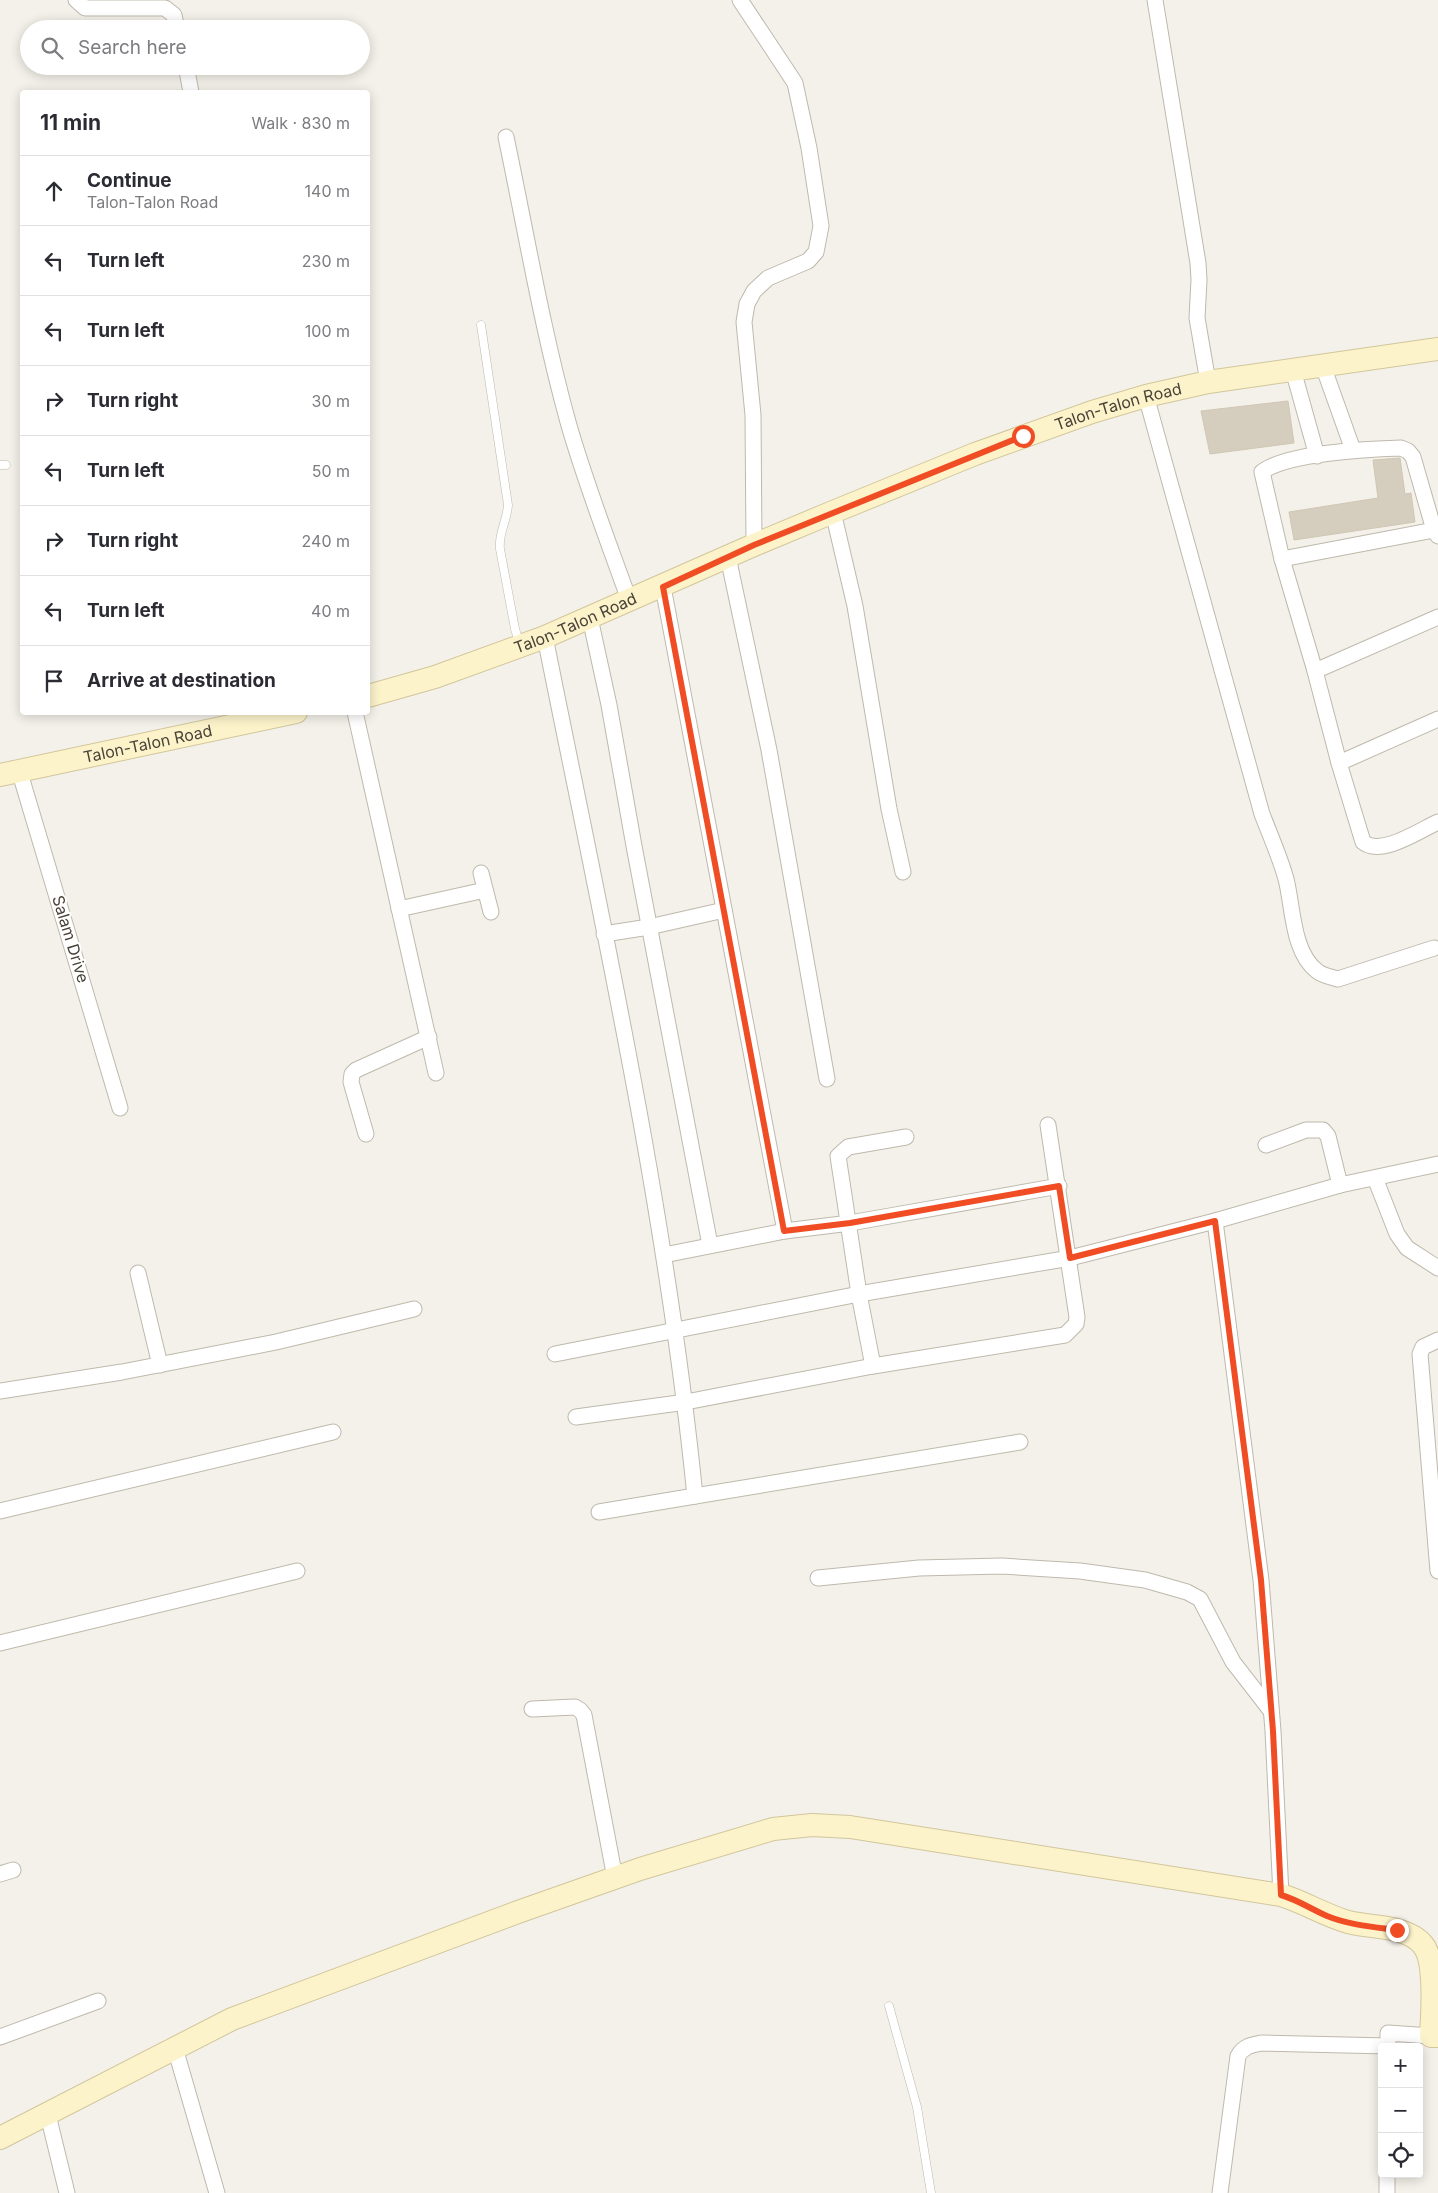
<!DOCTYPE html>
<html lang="en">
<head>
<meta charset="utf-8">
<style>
  body { margin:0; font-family:Inter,sans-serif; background:#f7f7f7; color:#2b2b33 }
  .controls { position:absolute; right:15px; bottom:15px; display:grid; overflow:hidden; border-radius:5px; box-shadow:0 2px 12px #0003 }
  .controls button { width:45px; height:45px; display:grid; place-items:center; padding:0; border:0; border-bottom:1px solid #e1e1e2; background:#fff; color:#2b2b33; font:25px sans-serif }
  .stop { position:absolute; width:15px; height:15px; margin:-11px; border:4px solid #f04d25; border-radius:50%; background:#fff }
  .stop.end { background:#f04d25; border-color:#fff; box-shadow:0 1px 5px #0008 }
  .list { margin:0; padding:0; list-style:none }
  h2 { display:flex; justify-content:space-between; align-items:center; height:65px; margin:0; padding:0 20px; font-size:21px }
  h2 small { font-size:16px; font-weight:400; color:#7c7c81 }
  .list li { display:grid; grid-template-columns:32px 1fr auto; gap:15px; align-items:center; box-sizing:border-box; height:70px; padding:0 20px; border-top:1px solid #e1e1e2 }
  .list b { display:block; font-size:19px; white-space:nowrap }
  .list p { margin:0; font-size:16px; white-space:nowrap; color:#7c7c81 }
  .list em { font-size:16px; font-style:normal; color:#7c7c81 }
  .icon { flex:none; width:28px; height:28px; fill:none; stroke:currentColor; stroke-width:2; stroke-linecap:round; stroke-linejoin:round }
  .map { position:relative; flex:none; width:1438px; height:2193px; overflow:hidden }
  .search { position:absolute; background:#fff; box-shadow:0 2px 12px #0003; left:20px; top:20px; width:350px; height:55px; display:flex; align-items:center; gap:12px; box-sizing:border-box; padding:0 18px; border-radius:28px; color:#7c7c81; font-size:19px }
  .panel { position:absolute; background:#fff; box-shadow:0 2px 12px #0003; left:20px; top:90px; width:350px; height:625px; border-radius:5px }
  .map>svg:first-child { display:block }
  .building { fill:#d5cebf; stroke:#d0c6b3 }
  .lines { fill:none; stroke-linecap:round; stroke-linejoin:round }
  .lane-casing { stroke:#bfb9ac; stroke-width:9 }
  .street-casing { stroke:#bfb9ac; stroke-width:17 }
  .secondary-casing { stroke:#d2c69b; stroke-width:24 }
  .lane { stroke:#fff; stroke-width:8 }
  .street { stroke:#fff; stroke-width:15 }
  .secondary { stroke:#fcf3cb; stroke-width:22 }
  .route { stroke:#f04d25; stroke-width:6 }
  .labels { text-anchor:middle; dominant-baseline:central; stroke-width:4; stroke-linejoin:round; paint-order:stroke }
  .street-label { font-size:16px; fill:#484238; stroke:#fff }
</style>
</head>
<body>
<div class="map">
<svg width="1438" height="2193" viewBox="0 0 1438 2193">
  <rect width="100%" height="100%" fill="#f4f1ea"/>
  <g class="building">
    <polygon points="1288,401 1294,443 1210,454 1201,411"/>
    <polygon points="1400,458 1405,494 1411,493 1415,522 1294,540 1289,512 1378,498 1373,460"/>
  </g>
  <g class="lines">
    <defs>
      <g id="lane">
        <path d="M481,325L508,505C507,521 498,534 500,549L515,629L520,645"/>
        <polyline points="0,465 6,465"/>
        <polyline points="889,2006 917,2107 931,2193"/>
      </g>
      <g id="street">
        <polyline points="76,0 85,8 165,8 174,15 177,29"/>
        <polyline points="740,0 795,83 809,148 821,226 816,252 808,261 768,278 754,291 747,304 744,322 753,415 754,545"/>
        <polyline points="1155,0 1198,263 1199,280 1197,318 1208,382"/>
        <polyline points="186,66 191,92"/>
        <polyline points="186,67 201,66"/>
        <path d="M506,137C526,232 542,328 568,422C585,482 608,541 629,600"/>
        <polyline points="1323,366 1353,450"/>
        <polyline points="1293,370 1317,456"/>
        <path d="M1146,396L1262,814C1270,835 1280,857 1286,879C1293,906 1292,952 1317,971C1323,976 1331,977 1338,979L1434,948"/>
        <polyline points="833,512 855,606 889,809 903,872"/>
        <path d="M1438,536L1434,530L1413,457L1408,451L1401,448C1369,449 1286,453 1262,472L1282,559L1315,671L1339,763L1363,842C1381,857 1420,830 1438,822"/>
        <polyline points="728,557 769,750 827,1079"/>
        <polyline points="1282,559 1434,530"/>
        <polyline points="663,587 785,1231"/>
        <polyline points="590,618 609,705 634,846 710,1245"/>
        <path d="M545,637C602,922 666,1207 695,1496L1020,1442"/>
        <polyline points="1315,671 1438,617"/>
        <polyline points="355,712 436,1073"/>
        <polyline points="1339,763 1438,719"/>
        <polyline points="19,770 120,1108"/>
        <polyline points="481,873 491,912"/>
        <polyline points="399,909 485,890"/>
        <polyline points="604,934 649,927 724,910"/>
        <polyline points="366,1134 351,1082 352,1074 356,1070 429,1037"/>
        <polyline points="1266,1145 1306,1130 1323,1130 1328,1136 1340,1185"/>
        <polyline points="1375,1178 1397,1234 1407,1248 1438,1268"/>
        <polyline points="1215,1221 1261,1580 1273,1731 1281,1895"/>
        <polyline points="664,1255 785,1231 850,1223 1059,1186"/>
        <polyline points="138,1273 160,1365"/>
        <polyline points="1438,1340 1423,1347 1420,1354 1438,1571"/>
        <polyline points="555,1354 859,1294 1070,1258 1215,1221 1340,1185 1438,1164"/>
        <polyline points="873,1366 859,1294 838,1156 848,1147 906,1137"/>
        <polyline points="0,1391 122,1372 276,1342 414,1309"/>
        <polyline points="576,1417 686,1402 873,1366 1065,1335 1076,1324 1077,1317 1048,1125"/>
        <polyline points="0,1511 333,1432"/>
        <polyline points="599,1512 695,1496"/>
        <polyline points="818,1578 919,1568 1002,1566 1080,1571 1145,1580 1187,1592 1200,1599 1233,1662 1271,1711"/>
        <polyline points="0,1643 297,1571"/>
        <polyline points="532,1709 575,1707 580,1710 584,1715 615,1878"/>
        <polyline points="0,1874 13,1870"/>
        <polyline points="0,2037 98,2001"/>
        <polyline points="1388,2047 1388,2033 1431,2036"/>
        <polyline points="175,2048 217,2193"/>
        <polyline points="48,2115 67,2193"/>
        <path d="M1220,2193L1238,2056C1244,2046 1251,2045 1262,2043L1388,2046"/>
        <polyline points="1387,2193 1387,2174"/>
      </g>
      <g id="secondary">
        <path id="s1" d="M368,696L435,677L545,637L754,545L833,512L975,454L1092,412L1146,396L1208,382L1438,349"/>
        <path id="s2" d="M0,775L296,712"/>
        <path d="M0,2138L232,2019L518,1912L640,1869L773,1829L812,1825L850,1827L1281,1895C1304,1902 1324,1915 1348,1922C1364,1926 1381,1926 1397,1930C1407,1933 1417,1937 1423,1945C1437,1962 1432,2014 1431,2036H1438"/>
      </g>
    </defs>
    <use href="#lane" class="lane-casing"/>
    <use href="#street" class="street-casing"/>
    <use href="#secondary" class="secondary-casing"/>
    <use href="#lane" class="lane"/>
    <use href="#street" class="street"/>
    <use href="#secondary" class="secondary"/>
  </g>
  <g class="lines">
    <path class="route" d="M1023,436L754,545L663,587L784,1231L850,1223L1059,1186L1070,1258L1215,1221L1261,1580L1273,1731L1281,1895C1298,1900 1311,1909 1327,1916C1349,1925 1374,1927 1397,1930"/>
  </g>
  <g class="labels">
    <g class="street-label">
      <text stroke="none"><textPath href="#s1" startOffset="805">Talon-Talon Road</textPath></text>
      <text stroke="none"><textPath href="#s1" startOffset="220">Talon-Talon Road</textPath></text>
      <text stroke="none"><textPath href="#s2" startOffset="151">Talon-Talon Road</textPath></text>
      <text transform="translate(71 939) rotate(73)">Salam Drive</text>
    </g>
  </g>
</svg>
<div class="controls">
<button>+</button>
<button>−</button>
<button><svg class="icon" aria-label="locate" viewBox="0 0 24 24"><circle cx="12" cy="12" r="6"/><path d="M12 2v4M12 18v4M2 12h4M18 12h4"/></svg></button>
</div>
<div class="stop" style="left:1023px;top:436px"></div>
<div class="stop end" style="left:1397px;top:1930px"></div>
<div class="search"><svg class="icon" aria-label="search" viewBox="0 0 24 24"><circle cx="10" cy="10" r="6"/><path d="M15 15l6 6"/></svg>Search here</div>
<section class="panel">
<h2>11 min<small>Walk · 830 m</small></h2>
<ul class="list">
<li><svg class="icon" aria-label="ahead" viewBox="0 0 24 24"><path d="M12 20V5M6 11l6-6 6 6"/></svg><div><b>Continue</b><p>Talon-Talon Road</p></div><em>140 m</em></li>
<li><svg class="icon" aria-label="left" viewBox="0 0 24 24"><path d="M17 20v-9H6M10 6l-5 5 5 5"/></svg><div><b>Turn left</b></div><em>230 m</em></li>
<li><svg class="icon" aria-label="left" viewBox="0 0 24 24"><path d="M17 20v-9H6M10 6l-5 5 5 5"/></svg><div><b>Turn left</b></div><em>100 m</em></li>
<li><svg class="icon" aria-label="right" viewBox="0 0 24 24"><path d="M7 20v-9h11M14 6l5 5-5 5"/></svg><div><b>Turn right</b></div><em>30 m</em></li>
<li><svg class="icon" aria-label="left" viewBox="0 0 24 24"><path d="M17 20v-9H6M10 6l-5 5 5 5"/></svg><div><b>Turn left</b></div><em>50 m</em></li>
<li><svg class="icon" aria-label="right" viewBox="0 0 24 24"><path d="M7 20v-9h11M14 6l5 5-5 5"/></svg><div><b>Turn right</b></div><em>240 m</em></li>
<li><svg class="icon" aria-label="left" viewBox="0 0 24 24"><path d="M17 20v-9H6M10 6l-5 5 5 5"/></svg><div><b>Turn left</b></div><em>40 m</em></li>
<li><svg class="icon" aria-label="arrive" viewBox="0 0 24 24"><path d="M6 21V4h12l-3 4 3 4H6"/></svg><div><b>Arrive at destination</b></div></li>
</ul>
</section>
</div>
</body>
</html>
